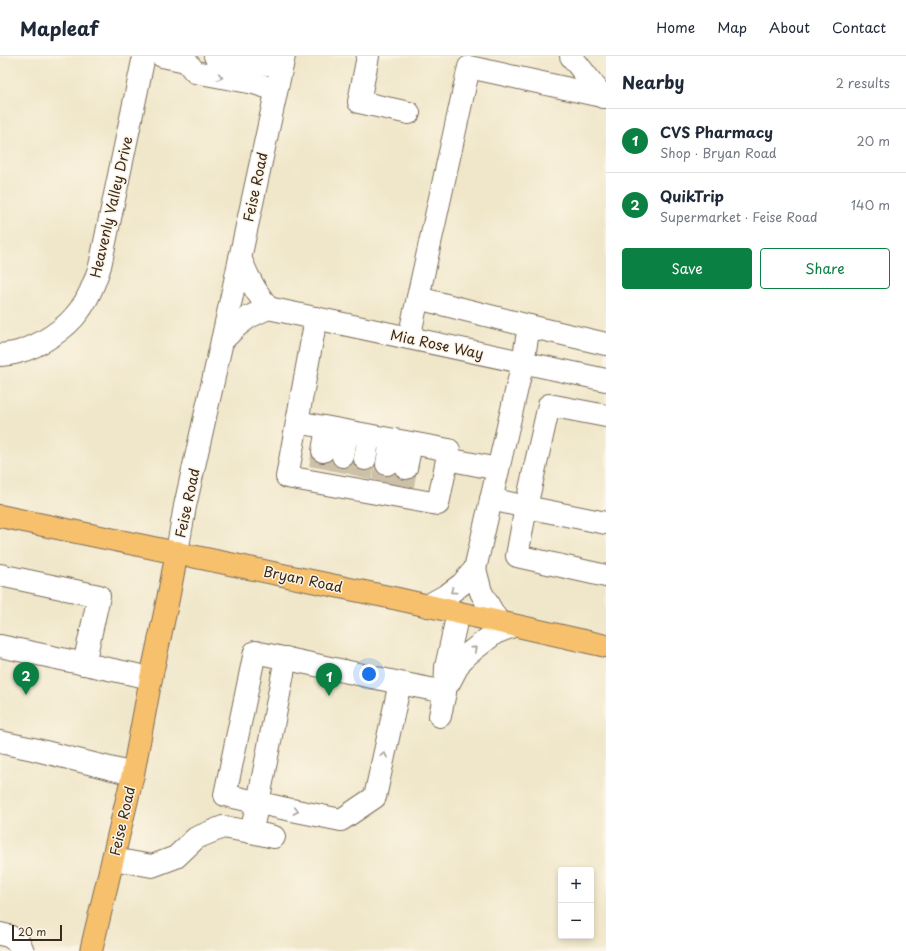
<!DOCTYPE html>
<html lang="en">
<head>
<meta charset="utf-8">
<style>
  body { margin:0; font-family:"Playpen Sans",sans-serif; background:#f6f6f7; color:#1f2937 }
  .controls { position:absolute; right:12px; bottom:12px; display:grid; overflow:hidden; border-radius:4px; box-shadow:0 2px 6px #0003 }
  .controls button { width:36px; height:36px; display:grid; place-items:center; padding:0; border:0; border-bottom:1px solid #e0e1e3; background:#fff; color:#1f2937; font:20px sans-serif }
  .scale { position:absolute; left:12px; bottom:10px; width:50px; box-sizing:border-box; padding-left:4px; border:2px solid #3b2a1e; border-top:0; font-size:11px; line-height:14px; white-space:nowrap; color:#3b2a1e; -webkit-text-stroke:3px #fcf5e5; paint-order:stroke }
  .you { position:absolute; left:369px; top:618px; width:14px; height:14px; margin:-10px; border:3px solid #fff; border-radius:50%; background:#1a73e8; box-shadow:0 0 0 6px #1a73e833 }
  .badge { display:grid; place-items:center; width:26px; height:26px; border-radius:50%; background:#0b8043; color:#fff; font-size:13px; font-weight:700 }
  .pin { position:absolute; translate:-50% -33px; filter:drop-shadow(0 1px 2px #0008) }
  .pin::after { content:''; position:absolute; top:21px; width:14px; height:12px; background:inherit; clip-path:polygon(0 0,100% 0,50% 100%) }
  .list { margin:0; padding:0; list-style:none }
  h2 { display:flex; justify-content:space-between; align-items:center; height:52px; margin:0; padding:0 16px; font-size:17px }
  h2 small { font-size:13px; font-weight:400; color:#747a83 }
  .list li { display:grid; grid-template-columns:26px 1fr auto; gap:12px; align-items:center; box-sizing:border-box; height:64px; padding:0 16px; border-top:1px solid #e0e1e3 }
  .list b { display:block; font-size:15px; white-space:nowrap }
  .list p { margin:0; font-size:13px; white-space:nowrap; color:#747a83 }
  .list em { font-size:13px; font-style:normal; color:#747a83 }
  .actions { display:flex; gap:8px; padding:12px 16px }
  .actions a { flex:1; padding:9px 0; border:1px solid #0b8043; border-radius:4px; text-align:center; font-size:14px; color:#0b8043 }
  .actions .main { background:#0b8043; color:#fff }
  .map { position:relative; flex:none; width:606px; height:895px; overflow:hidden }
  header { display:flex; align-items:center; gap:24px; box-sizing:border-box; height:56px; padding:0 20px; background:#fff; border-bottom:1px solid #e0e1e3 }
  header strong { font-size:19px }
  nav { display:flex; gap:22px; margin-inline-start:auto; font-size:14px }
  main { display:flex }
  aside { flex:1; background:#fff }
  .map>svg:first-child { display:block }
  .lines { fill:none; stroke-linecap:round; stroke-linejoin:round }
  .minor-tunnel { stroke:#ccc1a8; stroke-width:22; stroke-dasharray:22 11; stroke-linecap:butt }
  .minor-casing { stroke:#7a6c5a; stroke-width:24 }
  .major-casing { stroke:#7a6c5a; stroke-width:24 }
  .minor { stroke:#fff; stroke-width:22 }
  .major { stroke:#f7c06c; stroke-width:22 }
  .oneway { stroke:#a79f9a }
  .labels { text-anchor:middle; dominant-baseline:central; stroke-width:3; stroke-linejoin:round; paint-order:stroke }
  .street-label { font-size:14px; fill:#3b2a1e; stroke:#fcf5e5 }
</style>
</head>
<body>
<header>
<strong>Mapleaf</strong>
<nav><a>Home</a><a>Map</a><a>About</a><a>Contact</a></nav>
</header>
<main>
<div class="map">
<svg width="606" height="895" viewBox="0 0 606 895">
  <rect width="100%" height="100%" fill="#fcf5e5"/>
  <filter id="ink" filterUnits="userSpaceOnUse"><feTurbulence type="fractalNoise" baseFrequency=".025" numOctaves="2"/><feDisplacementMap in="SourceGraphic" scale="8" xChannelSelector="R" yChannelSelector="G"/><feConvolveMatrix kernelMatrix="1 2 1 2 8 2 1 2 1" color-interpolation-filters="sRGB"/></filter>
  <filter id="wash" filterUnits="userSpaceOnUse"><feTurbulence type="fractalNoise" baseFrequency=".012" numOctaves="4" result="noise"/><feDisplacementMap in="SourceGraphic" scale="16" xChannelSelector="R" yChannelSelector="G"/><feGaussianBlur stdDeviation="0.9" result="paint"/><feColorMatrix in="noise" values="0 0 0 0 0 0 0 0 0 0 0 0 0 0 0 0 0 1.4 0 .05"/><feComposite in="paint" operator="in"/></filter>
  <g filter="url(#wash)">
    <rect width="100%" height="100%" fill="#f0e7ca"/>
  </g>
  <g filter="url(#ink)">
    <g class="lines">
      <g class="minor-tunnel">
        <polyline points="320,412 323,395"/>
        <polyline points="340,416 343,400"/>
        <polyline points="361,421 365,403"/>
        <polyline points="383,426 387,408"/>
        <polyline points="403,430 406,412"/>
      </g>
      <defs>
        <g id="minor">
          <polyline points="162,0 186,5 195,16 254,27 276,34"/>
          <polyline points="215,0 253,7 282,9"/>
          <polyline points="368,0 359,46 409,57"/>
          <polyline points="571,0 603,41"/>
          <polyline points="240,202 248,220 255,233 268,252"/>
          <polyline points="418,242 529,270"/>
          <polyline points="409,282 469,11 606,41"/>
          <polyline points="222,285 236,271 249,261 268,252 606,324"/>
          <path d="M0,299C6,298 12,298 18,296C40,290 66,273 79,255C89,242 95,226 100,210L144,0"/>
          <polyline points="297,366 449,394 438,448 287,421 316,262"/>
          <polyline points="323,395 327,372"/>
          <polyline points="343,400 347,376"/>
          <polyline points="365,403 369,380"/>
          <polyline points="447,403 498,413"/>
          <polyline points="387,408 391,384"/>
          <polyline points="406,412 411,388"/>
          <polyline points="491,443 526,451 549,349 606,360"/>
          <polyline points="606,467 526,451 517,500 606,520"/>
          <polyline points="177,496 185,450 222,285 284,0"/>
          <polyline points="475,513 481,536 490,552 499,567"/>
          <polyline points="0,519 99,540 84,608"/>
          <polyline points="427,550 447,539 462,528 475,513 523,306 529,270 606,288"/>
          <polyline points="0,590 151,622"/>
          <polyline points="400,627 375,741 341,764 282,752 225,739 255,596 400,627 445,636"/>
          <polyline points="449,627 460,606 468,598 495,577 513,570"/>
          <polyline points="440,660 445,636 446,611 458,557"/>
          <polyline points="0,686 33,693 133,718"/>
          <polyline points="251,776 258,747 286,602"/>
          <polyline points="113,803 152,810 176,801 196,782 223,771 251,776 274,781"/>
          <polyline points="0,878 9,880 20,888 23,895"/>
        </g>
        <g id="major">
          <polyline points="0,460 398,543 606,590"/>
          <polyline points="91,895 133,718 151,622 168,543 177,496"/>
        </g>
      </defs>
      <use href="#minor" class="minor-casing"/>
      <use href="#major" class="major-casing"/>
      <use href="#minor" class="minor"/>
      <use href="#major" class="major"/>
    </g>
    <defs><path id="oneway-chevron" d="M-2-3.5L2.5 0L-2 3.5" fill="none" stroke-width="1.6" stroke-linecap="round" stroke-linejoin="round"/></defs>
    <g class="oneway">
      <use href="#oneway-chevron" transform="translate(220 21) rotate(11)"/>
      <use href="#oneway-chevron" transform="translate(453 535) rotate(144)"/>
      <use href="#oneway-chevron" transform="translate(474 593) rotate(-40)"/>
      <use href="#oneway-chevron" transform="translate(384 699) rotate(-78)"/>
      <use href="#oneway-chevron" transform="translate(296 755) rotate(11)"/>
    </g>
  </g>
  <g class="labels">
    <g class="street-label">
      <text transform="translate(255 131) rotate(-78)">Feise Road</text>
      <text transform="translate(111 151) rotate(-77)">Heavenly Valley Drive</text>
      <text transform="translate(437 288) rotate(12)">Mia Rose Way</text>
      <text transform="translate(187 447) rotate(-78)">Feise Road</text>
      <text transform="translate(303 523) rotate(12)">Bryan Road</text>
      <text transform="translate(122 765) rotate(-77)">Feise Road</text>
    </g>
  </g>
</svg>
<div class="controls">
<button>+</button>
<button>−</button>
</div>
<div class="scale">20 m</div>
<div class="you"></div>
<div class="pin badge" style="left:329px;top:640px">1</div>
<div class="pin badge" style="left:26px;top:639px">2</div>
</div>
<aside>
<h2>Nearby<small>2 results</small></h2>
<ul class="list">
<li><span class="badge">1</span><div><b>CVS Pharmacy</b><p>Shop · Bryan Road</p></div><em>20 m</em></li>
<li><span class="badge">2</span><div><b>QuikTrip</b><p>Supermarket · Feise Road</p></div><em>140 m</em></li>
</ul>
<div class="actions"><a class="main">Save</a><a>Share</a></div>
</aside>
</main>
</body>
</html>
